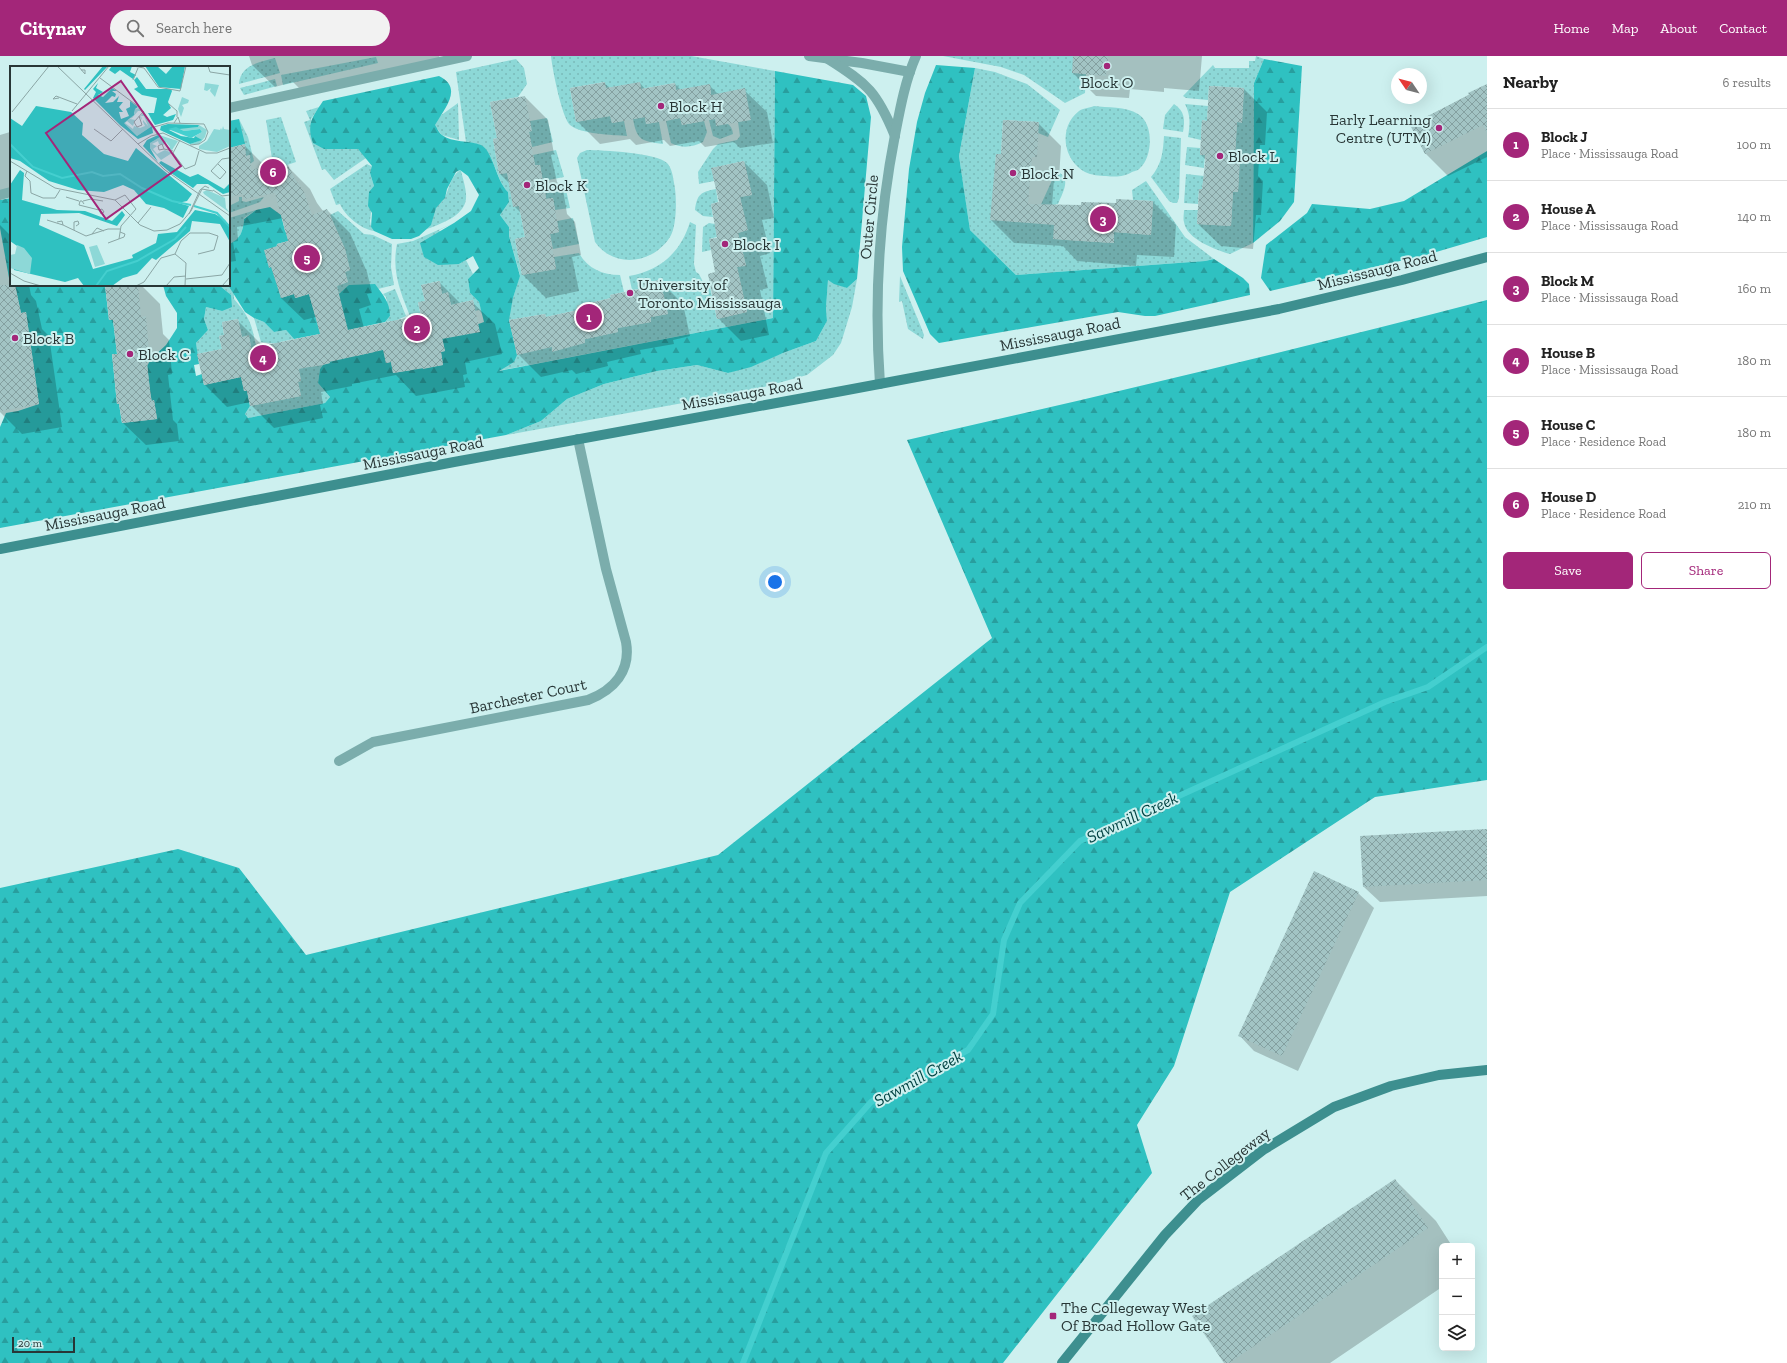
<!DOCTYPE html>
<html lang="en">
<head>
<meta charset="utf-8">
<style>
  body { margin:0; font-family:"Zilla Slab",serif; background:#f2f2f2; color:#222 }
  .controls { position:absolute; right:12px; bottom:12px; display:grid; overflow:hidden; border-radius:6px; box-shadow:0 4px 16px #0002 }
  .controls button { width:36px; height:36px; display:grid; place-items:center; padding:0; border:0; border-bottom:1px solid #e0e0e0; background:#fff; color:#222; font:20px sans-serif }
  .compass { position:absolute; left:1391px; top:12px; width:36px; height:36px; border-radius:50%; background:#fff; box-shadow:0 4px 16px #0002; rotate:305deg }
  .scale { position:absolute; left:12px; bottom:10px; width:63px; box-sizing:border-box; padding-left:4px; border:2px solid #283636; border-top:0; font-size:11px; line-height:14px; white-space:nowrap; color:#283636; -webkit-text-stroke:3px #cdf0ef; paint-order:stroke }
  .you { position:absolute; left:775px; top:526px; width:14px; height:14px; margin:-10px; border:3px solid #fff; border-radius:50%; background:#1a73e8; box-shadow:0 0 0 6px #1a73e833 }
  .badge { display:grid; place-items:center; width:26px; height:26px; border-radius:50%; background:#a32679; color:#fff; font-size:13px; font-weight:700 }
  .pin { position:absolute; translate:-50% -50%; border:2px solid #fff; box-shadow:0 1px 4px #0006 }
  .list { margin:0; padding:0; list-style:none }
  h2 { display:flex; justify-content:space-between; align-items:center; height:52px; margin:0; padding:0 16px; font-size:17px }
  h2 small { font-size:13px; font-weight:400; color:#767676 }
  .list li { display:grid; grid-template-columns:26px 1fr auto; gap:12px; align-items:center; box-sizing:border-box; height:72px; padding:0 16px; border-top:1px solid #e0e0e0 }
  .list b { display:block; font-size:15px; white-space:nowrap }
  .list p { margin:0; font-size:13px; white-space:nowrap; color:#767676 }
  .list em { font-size:13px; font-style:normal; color:#767676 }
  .actions { display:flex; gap:8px; padding:12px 16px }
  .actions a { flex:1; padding:9px 0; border:1px solid #a32679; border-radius:6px; text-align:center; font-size:14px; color:#a32679 }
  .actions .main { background:#a32679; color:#fff }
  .icon { flex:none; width:22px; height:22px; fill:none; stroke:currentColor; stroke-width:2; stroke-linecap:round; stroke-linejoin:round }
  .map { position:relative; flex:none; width:1487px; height:1307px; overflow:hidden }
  header { display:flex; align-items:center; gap:24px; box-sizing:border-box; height:56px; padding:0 20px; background:#a32679; color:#fff }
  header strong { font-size:19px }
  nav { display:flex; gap:22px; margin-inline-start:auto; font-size:14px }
  .search { width:280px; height:36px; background:#f2f2f2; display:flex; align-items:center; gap:10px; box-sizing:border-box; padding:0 14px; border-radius:22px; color:#767676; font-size:15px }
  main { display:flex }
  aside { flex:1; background:#fff }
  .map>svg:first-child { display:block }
  .grass { fill:url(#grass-dots) }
  .forest { fill:url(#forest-firs) }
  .shadow { fill:#0003 }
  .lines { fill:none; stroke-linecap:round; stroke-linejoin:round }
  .stream { stroke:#44cfcf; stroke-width:6 }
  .building { fill:url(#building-cross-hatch) }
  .street { stroke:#7badac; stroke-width:10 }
  .secondary { stroke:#3d8f8f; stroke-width:10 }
  .poi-dot { fill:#a32679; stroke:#cdf0ef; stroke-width:1.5 }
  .labels { text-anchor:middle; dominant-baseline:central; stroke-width:4; stroke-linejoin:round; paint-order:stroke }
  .poi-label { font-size:16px; fill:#283636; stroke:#cdf0ef; text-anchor:start }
  .street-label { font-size:16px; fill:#283636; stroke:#cdf0ef }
  .water-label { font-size:17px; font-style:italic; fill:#004242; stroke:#cdf0ef }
  .inset-river { fill:none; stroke:#44cfcf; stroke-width:2 }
  .inset-road { fill:none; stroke:#8ba6a5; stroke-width:1 }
  .view { fill:#a32679; fill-opacity:0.15; stroke:#a32679; stroke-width:2 }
  .inset-edge { fill:none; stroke:#283636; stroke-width:2 }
</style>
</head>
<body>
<header>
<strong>Citynav</strong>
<div class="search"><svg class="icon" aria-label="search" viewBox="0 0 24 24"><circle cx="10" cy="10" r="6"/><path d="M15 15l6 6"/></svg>Search here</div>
<nav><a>Home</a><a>Map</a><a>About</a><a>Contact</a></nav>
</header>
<main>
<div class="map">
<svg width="1487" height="1307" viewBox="0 0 1487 1307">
  <defs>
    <pattern id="grass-dots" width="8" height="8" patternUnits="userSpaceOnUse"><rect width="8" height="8" fill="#8dd8d7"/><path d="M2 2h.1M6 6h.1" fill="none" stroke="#7abab9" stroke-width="1.8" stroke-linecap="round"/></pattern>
    <pattern id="forest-firs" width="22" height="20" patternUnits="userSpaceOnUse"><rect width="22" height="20" fill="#2fc1c1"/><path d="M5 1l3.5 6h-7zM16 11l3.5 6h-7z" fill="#289e9e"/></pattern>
    <pattern id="building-cross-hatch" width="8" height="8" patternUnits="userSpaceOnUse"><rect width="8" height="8" fill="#a2c4c4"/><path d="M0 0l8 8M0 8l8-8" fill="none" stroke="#84a0a0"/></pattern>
  </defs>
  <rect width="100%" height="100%" fill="#cdf0ef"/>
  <g class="grass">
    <path d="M551,0H691L775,15L773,262L497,315L513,242L520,219L509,180V171L500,159L509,146L508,136C495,123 495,97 481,90C477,87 470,87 466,86L456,16L516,3L524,12L527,28L518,41L490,46L497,82L493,83L499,118L507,117L519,150L525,181L515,183L522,219L556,213L554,201L579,197C587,212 602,219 620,219L624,236L610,239L611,242L577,250L578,254L546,261L545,258L509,264L517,298L618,276V272L651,266V261L668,258L660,224L643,227L644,232L632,234L629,220C660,215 681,196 690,166L696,169L694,208L696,216L699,218L705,230L710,231L717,263L747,256L737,211L746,209L738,177L747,174L740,141L752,139L744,105L712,112L714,125L699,128L698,116L713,93L718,88L737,84L740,80L738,66L711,39L710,29L676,34L675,27L641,33L640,27L606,32L604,26L570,32L576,66L610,60L612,67L624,65L627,80C613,79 580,78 570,69C562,62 552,12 551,0Z"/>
    <polygon points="943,0 1073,0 1086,18 1085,37 1065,47 1024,19 1001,11"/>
    <path d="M1256,0L1264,3L1254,27L1253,187L1230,198C1216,194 1186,183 1184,166C1183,163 1184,157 1184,154H1198L1197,168L1231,170L1233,136H1238L1240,101L1235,100L1237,66H1242L1244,32L1209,30L1208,44L1186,42L1183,40L1213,9L1215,12H1249V5H1255Z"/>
    <polygon points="376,1 378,7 283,29 281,19"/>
    <path d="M275,2L280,17L239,28C240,9 260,6 275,2Z"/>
    <path d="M975,12L995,16L1027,28L1060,54L1048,81L1038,77V66L1003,64L1001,98H996L994,132L1038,155L1054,120L1060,117C1071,124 1062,138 1058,148H1056L1054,183L1113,187L1114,176L1151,179L1153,145L1133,144L1132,134L1146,125L1185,181L1214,203L1205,205L1016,219L970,174L959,100Z"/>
    <polygon points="275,23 277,30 244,39 240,32"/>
    <polygon points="458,47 459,84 442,79 434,69 440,60"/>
    <path d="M1174,48C1185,55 1185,64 1183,76L1163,73L1165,59Z"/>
    <path d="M1185,48L1208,50L1207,65L1202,64L1201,84L1188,81C1190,69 1191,60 1185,48Z"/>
    <path d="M1094,50C1107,52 1126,50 1138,58C1154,67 1153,101 1140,112C1139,114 1135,115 1132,116C1123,121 1117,121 1106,120C1100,120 1091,119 1085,116C1063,104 1058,71 1079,55C1083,52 1089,52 1094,50Z"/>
    <polygon points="319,51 311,63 324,93 358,93 366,102 334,124 325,113 322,114 304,66 310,64 306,55"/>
    <polygon points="281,61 296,106 281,111 280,107 273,109 266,64"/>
    <path d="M645,61L646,68L659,66L663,88C642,85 637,85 633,63Z"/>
    <polygon points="547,62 553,86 532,91 529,76 531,75 530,65"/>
    <path d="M680,62L682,69L704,65L707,76L703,86C692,91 683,93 671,87L666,65Z"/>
    <polygon points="239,63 248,81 254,105 250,108 250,99 246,100"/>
    <path d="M715,63C725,66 732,67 733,78L720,83L713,80L709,64Z"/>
    <path d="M1164,80L1181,82L1179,142L1177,147H1173L1169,145L1151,121C1162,108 1163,96 1164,80Z"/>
    <polygon points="1187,91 1200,92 1200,99 1205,99 1204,112 1185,109"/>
    <polygon points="556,94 564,121 543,125 540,109 535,109 533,99"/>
    <path d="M587,94C602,94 657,97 667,107C672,112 673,121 674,127C677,139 677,171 670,181C653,208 614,213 595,186L577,102L580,97Z"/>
    <path d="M367,108L373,111L370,117L374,130L370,165L371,171L374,175C361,173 345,160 340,148L336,149L330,133Z"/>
    <path d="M460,114L461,115C463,123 467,135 466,143C464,161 439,168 425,174C435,166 431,162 435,152C437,149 442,147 444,143C449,134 450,121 460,114Z"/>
    <polygon points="1186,118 1204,120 1202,133 1199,133 1198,148 1184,147"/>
    <polygon points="565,129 570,152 555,154 553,142 546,143 545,133"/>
    <path d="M716,133L718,146L711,148L713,161L703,160L695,154C697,138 701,136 716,133Z"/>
    <polygon points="239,141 242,141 242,145 246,146 264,141 260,146 229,157 229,150 239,145"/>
    <path d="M256,154L244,162C243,173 242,183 231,187L229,162Z"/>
    <polygon points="338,155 364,178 373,179 392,188 391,211 394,229 378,233 374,228 338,237 336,230 348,226 345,216 350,214 345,193 330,159"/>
    <polygon points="573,162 579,188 553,193 550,178 559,176 557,165"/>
    <path d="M454,167L439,174L459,208L466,204L473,218L468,223L470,237L479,246L483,259L479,254L475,255L473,244L451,249L448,237L442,238L439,225L421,229L425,245L418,247L422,264L412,265C402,240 391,217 397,188L413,185Z"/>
    <polygon points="709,167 715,168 717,181 709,183 711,194 702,196 703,171"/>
    <polygon points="900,220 921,271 924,279 923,283 908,273 902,245 899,246"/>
    <polygon points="857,223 852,251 841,287 833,299 807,319 749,335 506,379 541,365 567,343 604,328 657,315 697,309 728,317 816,285 827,265 826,252 828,224 847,232"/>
    <path d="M219,229H228L234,236V243C251,263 252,269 257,295L252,296L249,280L242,281L238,263L222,266L224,279L219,280L222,293L197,298L196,287L208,274L204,263L206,251L222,255L231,239Z"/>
    <polygon points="395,233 406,260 391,267 391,265 385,266 390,260 386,241 383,238"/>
    <polygon points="254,262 264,266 274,276 286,274 294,283 280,286 280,288 261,286"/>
    <polygon points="309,308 310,311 323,309 320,313 318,327 330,341 325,347 248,362 245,358 250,350 301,340 298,326 301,325 298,310"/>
  </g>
  <g class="forest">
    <polygon points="1264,3 1302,10 1294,146 1280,165 1253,187 1254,27"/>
    <polygon points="936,9 975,12 959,100 970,174 1016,219 1205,205 1214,203 1243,222 1249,228 1250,239 1155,260 1145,260 1118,256 939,287 930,278 903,215 902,191 909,113 917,66 925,37"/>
    <path d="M775,15L853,29L866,40L871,61L857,223L847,232L834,228L828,224L826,252L827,265L816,285L783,297L751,311L728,317L697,309L657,315L604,328L567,343L541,365L506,379L0,472V371L6,357L18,355L39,348L26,256L21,257L15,229H105L109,264H113L117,298H112L117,348H119L122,367L157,363L154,344L152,345L151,341L147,310L151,303L166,289L177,272V257L166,240L163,229H219L231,239L232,251L222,255L206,251L204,263L208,274L196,287L199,308L194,309L196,320L202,318L204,329L241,321L244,335H247L250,350L245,358L248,362L325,347L330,341L318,327L320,313L323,309L330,307L327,296L330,276L294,283L286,274L274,276L264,266L254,262L245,256L228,229L229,188C241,183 243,175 244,163L256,154L270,151L281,159L285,175L292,184L277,188L273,210L281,242L294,238L296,242L309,238L315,259L349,229L375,228C383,239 390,246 390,260L385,266L343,275L356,300L374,296V293L383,291L386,307L391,306L393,317L412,314L421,302L423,313L443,309L441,296L445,295L442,281L484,266L479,246L470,237L468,223L479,212L473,200L459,208L438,209L424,201L420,187L454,167L471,155L479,139L468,120L460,114L456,116L447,133L445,142L436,152L431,169L419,180L411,183H392L374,175L371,171L372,157L368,150L369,136L374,130L370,117L372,110L358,93H324L313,87C306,68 313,60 323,45L439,20C464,32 444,53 435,69C437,72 439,77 442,79C452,87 469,84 481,89C494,96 495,123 508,136L509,146L500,159L509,171V180L520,220L513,242L509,264L517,299L514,306L499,315L773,262Z"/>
    <polygon points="239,63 245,88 229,92 229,65"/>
    <polygon points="1487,95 1487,181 1426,199 1270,235 1261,222 1266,189 1307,157 1312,148 1370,153 1404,145"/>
    <polygon points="11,142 11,222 9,222 0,172 0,144"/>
    <path d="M1487,244V724L1375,741L1230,836L1174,1010L1137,1069L1152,1117L1003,1307H0V832L178,793L239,812L306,899L718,799L992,582L907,384C1101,340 1295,294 1487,244Z"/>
  </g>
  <g class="shadow">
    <polygon points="249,0 439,0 440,3 301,34 293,26 275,31 252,9"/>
    <polygon points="1074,0 1202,0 1199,35 1164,32 1164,36 1130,33 1129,42 1096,40 1073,17"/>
    <polygon points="604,27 610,32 640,27 645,33 675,28 681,34 709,29 719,39 744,34 767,56 773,87 740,92 734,86 705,91 699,85 670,90 664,84 636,89 630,83 600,88 577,65"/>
    <polygon points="1487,29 1487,101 1448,120 1425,97 1412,69"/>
    <polygon points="1244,33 1267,56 1265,89 1260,89 1258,120 1263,125 1261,159 1256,159 1253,193 1221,190 1198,168 1203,134 1206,104 1201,99 1208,66"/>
    <polygon points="525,41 548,64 554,98 551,99 557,126 563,133 567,158 575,166 581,199 572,201 579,235 546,242 523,219 526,182 521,157 514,150 510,128 500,118 498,83"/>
    <polygon points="1038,67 1061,90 1059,123 1054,123 1052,150 1153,146 1176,169 1174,201 1137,199 1136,210 1077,205 1063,190 1014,187 991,164 1002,99"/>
    <polygon points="11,70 11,136 0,139 0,79 10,76 9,71"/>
    <polygon points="244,89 266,111 280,108 284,112 288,111 310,133 317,147 323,155 327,154 350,177 367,216 372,237 367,238 371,249 359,253 364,272 422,260 426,246 439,226 461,248 472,246 495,268 502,298 465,306 467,318 463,319 465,331 416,340 396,319 352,328 352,330 321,336 323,348 320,349 323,362 274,372 251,349 250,346 227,351 205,329 223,293 225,280 237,264 260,287 261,291 321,278 316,261 304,264 281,242 274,215 270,211 290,185 283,162 237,171 238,185 233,186 236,205 229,206 229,92"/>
    <polygon points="744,106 767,129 774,162 762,164 770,197 760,200 768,232 760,234 769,279 741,285 718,262 717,217 720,147"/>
    <polygon points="0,169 11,180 11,229 29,229 31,239 36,245 42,273 49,280 62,371 22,378 0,356"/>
    <polygon points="660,225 683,248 690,280 673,284 674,288 640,294 641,298 607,306 608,310 576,318 572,314 541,321 518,298 544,259 547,262 579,255 645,232"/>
    <polygon points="106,229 141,229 160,248 163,278 169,284 172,318 168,319 173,364 177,368 179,385 146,389 123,367 121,350 118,348 118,299 115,268 110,263"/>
    <polygon points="1487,774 1487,840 1380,846 1364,831"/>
    <polygon points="1358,837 1374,852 1298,1015 1254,995 1239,979"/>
    <polygon points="1395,1124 1436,1165 1452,1190 1442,1190 1442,1231 1330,1307 1225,1307"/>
  </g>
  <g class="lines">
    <polyline class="stream" points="743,1307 826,1097 871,1046 968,994 993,958 1004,884 1020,847 1080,785 1385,646 1428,631 1487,591"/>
  </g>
  <g class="building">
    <polygon points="1073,0 1108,0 1106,20 1072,17"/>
    <polygon points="605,26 606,32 640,26 641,33 675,27 676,34 710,28 711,39 745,32 751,64 716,70 715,63 682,69 680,62 646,68 645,61 612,67 610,60 576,66 570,32"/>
    <polygon points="1487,28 1487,77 1483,69 1425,98 1410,69 1469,39 1468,37"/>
    <polygon points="1209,30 1244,32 1242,67 1237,66 1235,100 1240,101 1238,136 1233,136 1231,170 1197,168 1199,133 1202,133 1206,99 1200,99 1202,64 1207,65"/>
    <polygon points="525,40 532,75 529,76 535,109 540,109 546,143 553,142 559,176 550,178 556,213 522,219 515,183 525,181 519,150 513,151 507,117 499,118 493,83 497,82 490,46"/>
    <polygon points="1003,64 1039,66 1037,101 1032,101 1028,148 1081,149 1081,146 1116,147 1116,143 1153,145 1151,179 1114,176 1114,187 1080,185 1053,183 1054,169 990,164 996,98 1001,98"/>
    <polygon points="245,88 246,100 250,99 251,114 281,107 281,111 288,109 295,123 304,136 312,159 327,153 345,193 350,214 345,216 348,226 337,230 348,274 421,259 418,246 425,245 421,229 440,225 442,238 448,236 451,249 473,244 480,276 442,283 445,295 441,296 443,309 393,317 391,306 386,307 383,294 329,306 330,307 299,313 301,325 298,326 301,340 250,350 247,335 244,335 241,321 204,329 197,298 222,293 219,280 224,279 222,266 238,263 242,281 249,279 251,292 320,278 309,238 295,242 294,238 281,242 271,211 269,212 264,194 277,190 277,188 288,185 275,137 244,143 243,138 229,141 229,92"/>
    <polygon points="744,105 752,139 740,141 748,174 738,177 746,210 737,211 747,256 717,263 708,218 715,216 709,183 717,182 711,148 719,146 711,112"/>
    <polygon points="660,224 668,258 651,261 651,266 618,272 618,276 585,283 585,287 552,296 552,291 517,299 509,264 545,258 546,261 578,254 577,250 611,242 610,239 644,232 643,227"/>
    <polygon points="0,229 15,229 21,257 26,256 39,348 0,355"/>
    <polygon points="105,229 138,229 141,261 146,260 149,296 146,296 151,345 154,344 157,363 122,367 119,348 117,348 112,298 117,298 113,264 109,264"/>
    <polygon points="1487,773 1487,824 1363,831 1360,780"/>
    <polygon points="1314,815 1359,836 1282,1000 1238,980"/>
    <polygon points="1395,1123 1428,1172 1229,1307 1224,1307 1192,1260"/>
  </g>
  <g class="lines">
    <g class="street">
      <polyline points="809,0 862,7 910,16"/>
      <path d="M828,3C868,28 877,36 895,80"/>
      <polyline points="229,52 467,0"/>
      <polyline points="0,139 11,136"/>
      <path d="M880,328C874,245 879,161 895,79C900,53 905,25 916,0"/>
      <path d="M339,705L373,686L588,644C614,634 631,615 626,586L606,513L578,383"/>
    </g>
    <g class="secondary">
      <polyline points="0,493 454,406 842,335 1279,253 1402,224 1487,201"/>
      <polyline points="1062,1307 1165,1179 1198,1144 1263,1094 1334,1051 1391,1030 1439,1019 1487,1014"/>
    </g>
  </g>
  <g class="poi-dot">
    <circle cx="1107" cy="10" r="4"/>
    <circle cx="661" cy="50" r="4"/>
    <circle cx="1439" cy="72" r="4"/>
    <circle cx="1220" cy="100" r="4"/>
    <circle cx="1013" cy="117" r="4"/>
    <circle cx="527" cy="129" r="4"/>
    <circle cx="725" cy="188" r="4"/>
    <circle cx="630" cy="237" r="4"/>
    <circle cx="15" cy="282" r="4"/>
    <circle cx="130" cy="298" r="4"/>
    <rect x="1049" y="1256" width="8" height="8" rx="2"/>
  </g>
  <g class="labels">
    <g class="poi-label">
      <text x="1107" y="26" text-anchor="middle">Block O</text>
      <text x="669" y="50">Block H</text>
      <text x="1431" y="63" text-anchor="end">Early Learning<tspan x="1431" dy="18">Centre (UTM)</tspan></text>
      <text x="1228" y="100">Block L</text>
      <text x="1021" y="117">Block N</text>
      <text x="535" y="129">Block K</text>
      <text x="733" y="188">Block I</text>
      <text x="638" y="228">University of<tspan x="638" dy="18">Toronto Mississauga</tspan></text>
      <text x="23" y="282">Block B</text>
      <text x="138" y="298">Block C</text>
      <text x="1061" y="1251">The Collegeway West<tspan x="1061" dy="18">Of Broad Hollow Gate</tspan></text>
    </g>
    <g class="street-label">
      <text transform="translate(869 161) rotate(-85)">Outer Circle</text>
      <text transform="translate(1377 214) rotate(-14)">Mississauga Road</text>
      <text transform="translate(1060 278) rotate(-11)">Mississauga Road</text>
      <text transform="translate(742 338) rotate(-10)">Mississauga Road</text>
      <text transform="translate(423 397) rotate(-11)">Mississauga Road</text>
      <text transform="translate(105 458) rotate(-11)">Mississauga Road</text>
      <text transform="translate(528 640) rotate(-12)">Barchester Court</text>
      <text transform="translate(1225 1108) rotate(-38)">The Collegeway</text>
    </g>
    <g class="water-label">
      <text transform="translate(1132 761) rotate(-25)">Sawmill Creek</text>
      <text transform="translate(918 1022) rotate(-29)">Sawmill Creek</text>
    </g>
  </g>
  <g transform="translate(10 10)">
    <rect width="220" height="220" fill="#cdf0ef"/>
    <path d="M195,17L209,19L205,31L200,25L201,22L197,25L194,24ZM172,31L179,34L178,37L172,39L174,42L171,51L168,43ZM129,42L132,45H128L122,52L120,53L125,54L123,60L117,55L115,57L123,63L124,60L130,62L135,60L133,56V54L138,60L134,50H131L132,54L130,51L134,46L142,60L127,70L113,56L120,53L125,47V43ZM189,59L197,64L195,71L189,78H180L191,74L185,70L192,66L190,63L174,65L168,62L188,61ZM213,60L214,63L220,64V80L207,86L189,83V80L197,75L204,63L210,64L211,62L212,64ZM149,69L168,75L162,84L158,83L160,81L156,76L153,79L149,78L148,75L142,78L147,80L143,83L147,88L155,84L162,87L151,94L140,82V77L150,71ZM197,124L215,132L216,142L220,147L194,128L193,126Z" fill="#8dd8d7"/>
    <path d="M93,0H98L75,24L74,23ZM102,0H122L120,6L126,9L123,13L110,4L105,8L99,4ZM135,0H147L156,8L163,0H175L171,23L149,21ZM127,11L136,23H161L162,25L158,36L161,42L153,49L157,51L166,48L163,54L145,59L143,56L138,47H144L147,32L132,29L124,23L128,21L124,14ZM88,17L86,22L93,26L88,29L93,31L102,22L107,25H102L106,28L105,31L102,30L95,37L103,36L109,30L107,36H113L109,41L113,46H109L111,53L119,50L116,43L120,41V35L128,41L125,43L124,49L114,57L127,70L142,60L143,67L128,73L110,59L83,32L86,26L83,23ZM26,40L61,46L73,57L72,69L94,88L118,95L126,82L182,128L177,135L168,137L179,140L173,152L154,142L136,138L124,124L113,119L94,126L68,124L39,115L10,95L0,92V52L12,60ZM158,58L189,59L188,61L159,64L171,70L184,72L185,70L192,74L180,78L150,64L151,60ZM148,69L150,71L140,77V82L148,96L133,80L137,74ZM151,95L180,111L188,108L214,123L220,117V126L213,128L198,118H187L183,122L161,107L149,97ZM10,104L14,107L12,134L47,144L75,145L102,155L112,145L115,149L107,160L69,147L31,148L29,159L74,179L83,203L123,192L122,189L146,177L148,168L167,166L185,144L205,148L215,154L220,162V176L210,158L182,155L180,165L146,194L142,192L127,208L113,212L102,220H74L68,212L55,216L4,204L3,197L10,182L0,175V119Z" fill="#2fc1c1"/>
    <path d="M7,179L14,182L22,192L20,208L0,202V189L5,188ZM87,179L95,198L85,201L79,181Z" fill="#8dd8d7"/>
    <path d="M166,61L174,65L190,63L192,66L181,72L158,63Z" fill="#44cfcf"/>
    <path class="inset-river" d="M0,78L23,101L52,112L82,106L93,110L110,108L132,122L162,135L181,139M184,140L207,147L220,161M86,220L97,205L127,195L165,173L176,161"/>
    <path class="inset-road" d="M47,0L155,104L220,150M68,0L75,8V4H71M123,0L134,2L148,21L170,25L176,0M198,0L200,6L220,9M90,12L129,41L147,68M123,14L128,2M49,32L43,33L46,30L67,38M159,38L167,45V51M62,45L99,0M2,46L39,0M129,50L132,59L127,61L124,56L134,45M164,57L168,51L170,57M144,61L158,57L194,58L198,66L195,74L189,78L180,79M84,63L101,75L113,63M170,74L163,87L175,103L185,99L189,85M128,78L141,70L153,67L196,87H207L220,82M154,83L149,84L148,80L152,78L154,83L163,85M0,95L45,122L105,134L130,159L144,165L157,164L170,158L181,145L192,123L203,125M208,98L216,106L210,113L201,105L212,93L219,92M17,105L15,110L20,115L21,127L33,132H45L50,124M203,124L212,130L220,129M56,131L69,135M105,134L115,129L126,143L111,160L109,173M73,135L81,133L93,135M74,138L72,135H70L69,139L89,144L92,143L94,146L91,148L89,144M179,148L190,124L195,120L199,122M37,154L53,159L52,155L47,156M128,157L141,141M53,159L76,170L98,163H110M64,164V156L68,155L69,158L66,160M82,168L87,162L94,165M98,177L114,171L115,168L110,166M165,188L171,175L180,167H199L208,170L204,184L188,188M0,207L14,215L31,220M176,213L212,209L220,197M126,220L134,216L151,192L165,188L176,197L175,220M156,220L164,211L176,210M212,220L220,211"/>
    <path class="view" d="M111,15L171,100L96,153L36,67Z"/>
    <rect width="220" height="220" class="inset-edge"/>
  </g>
</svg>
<div class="controls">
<button>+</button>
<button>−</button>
<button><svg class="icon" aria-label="layers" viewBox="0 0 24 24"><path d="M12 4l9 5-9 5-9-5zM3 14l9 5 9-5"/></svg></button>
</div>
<svg class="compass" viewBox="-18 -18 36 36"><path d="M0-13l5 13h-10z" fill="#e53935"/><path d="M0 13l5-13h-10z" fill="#767676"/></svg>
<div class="scale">20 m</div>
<div class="you"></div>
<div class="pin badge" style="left:589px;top:261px">1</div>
<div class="pin badge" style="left:417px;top:272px">2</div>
<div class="pin badge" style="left:1103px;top:163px">3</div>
<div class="pin badge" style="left:263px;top:302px">4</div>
<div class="pin badge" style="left:307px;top:202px">5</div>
<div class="pin badge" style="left:273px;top:116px">6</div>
</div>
<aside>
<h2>Nearby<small>6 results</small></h2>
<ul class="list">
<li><span class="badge">1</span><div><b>Block J</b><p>Place · Mississauga Road</p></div><em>100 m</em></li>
<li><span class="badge">2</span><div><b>House A</b><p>Place · Mississauga Road</p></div><em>140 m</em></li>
<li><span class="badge">3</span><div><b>Block M</b><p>Place · Mississauga Road</p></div><em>160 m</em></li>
<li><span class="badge">4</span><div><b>House B</b><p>Place · Mississauga Road</p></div><em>180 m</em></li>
<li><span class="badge">5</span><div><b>House C</b><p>Place · Residence Road</p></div><em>180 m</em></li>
<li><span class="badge">6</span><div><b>House D</b><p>Place · Residence Road</p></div><em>210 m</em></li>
</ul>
<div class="actions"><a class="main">Save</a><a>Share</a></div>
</aside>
</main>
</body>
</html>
